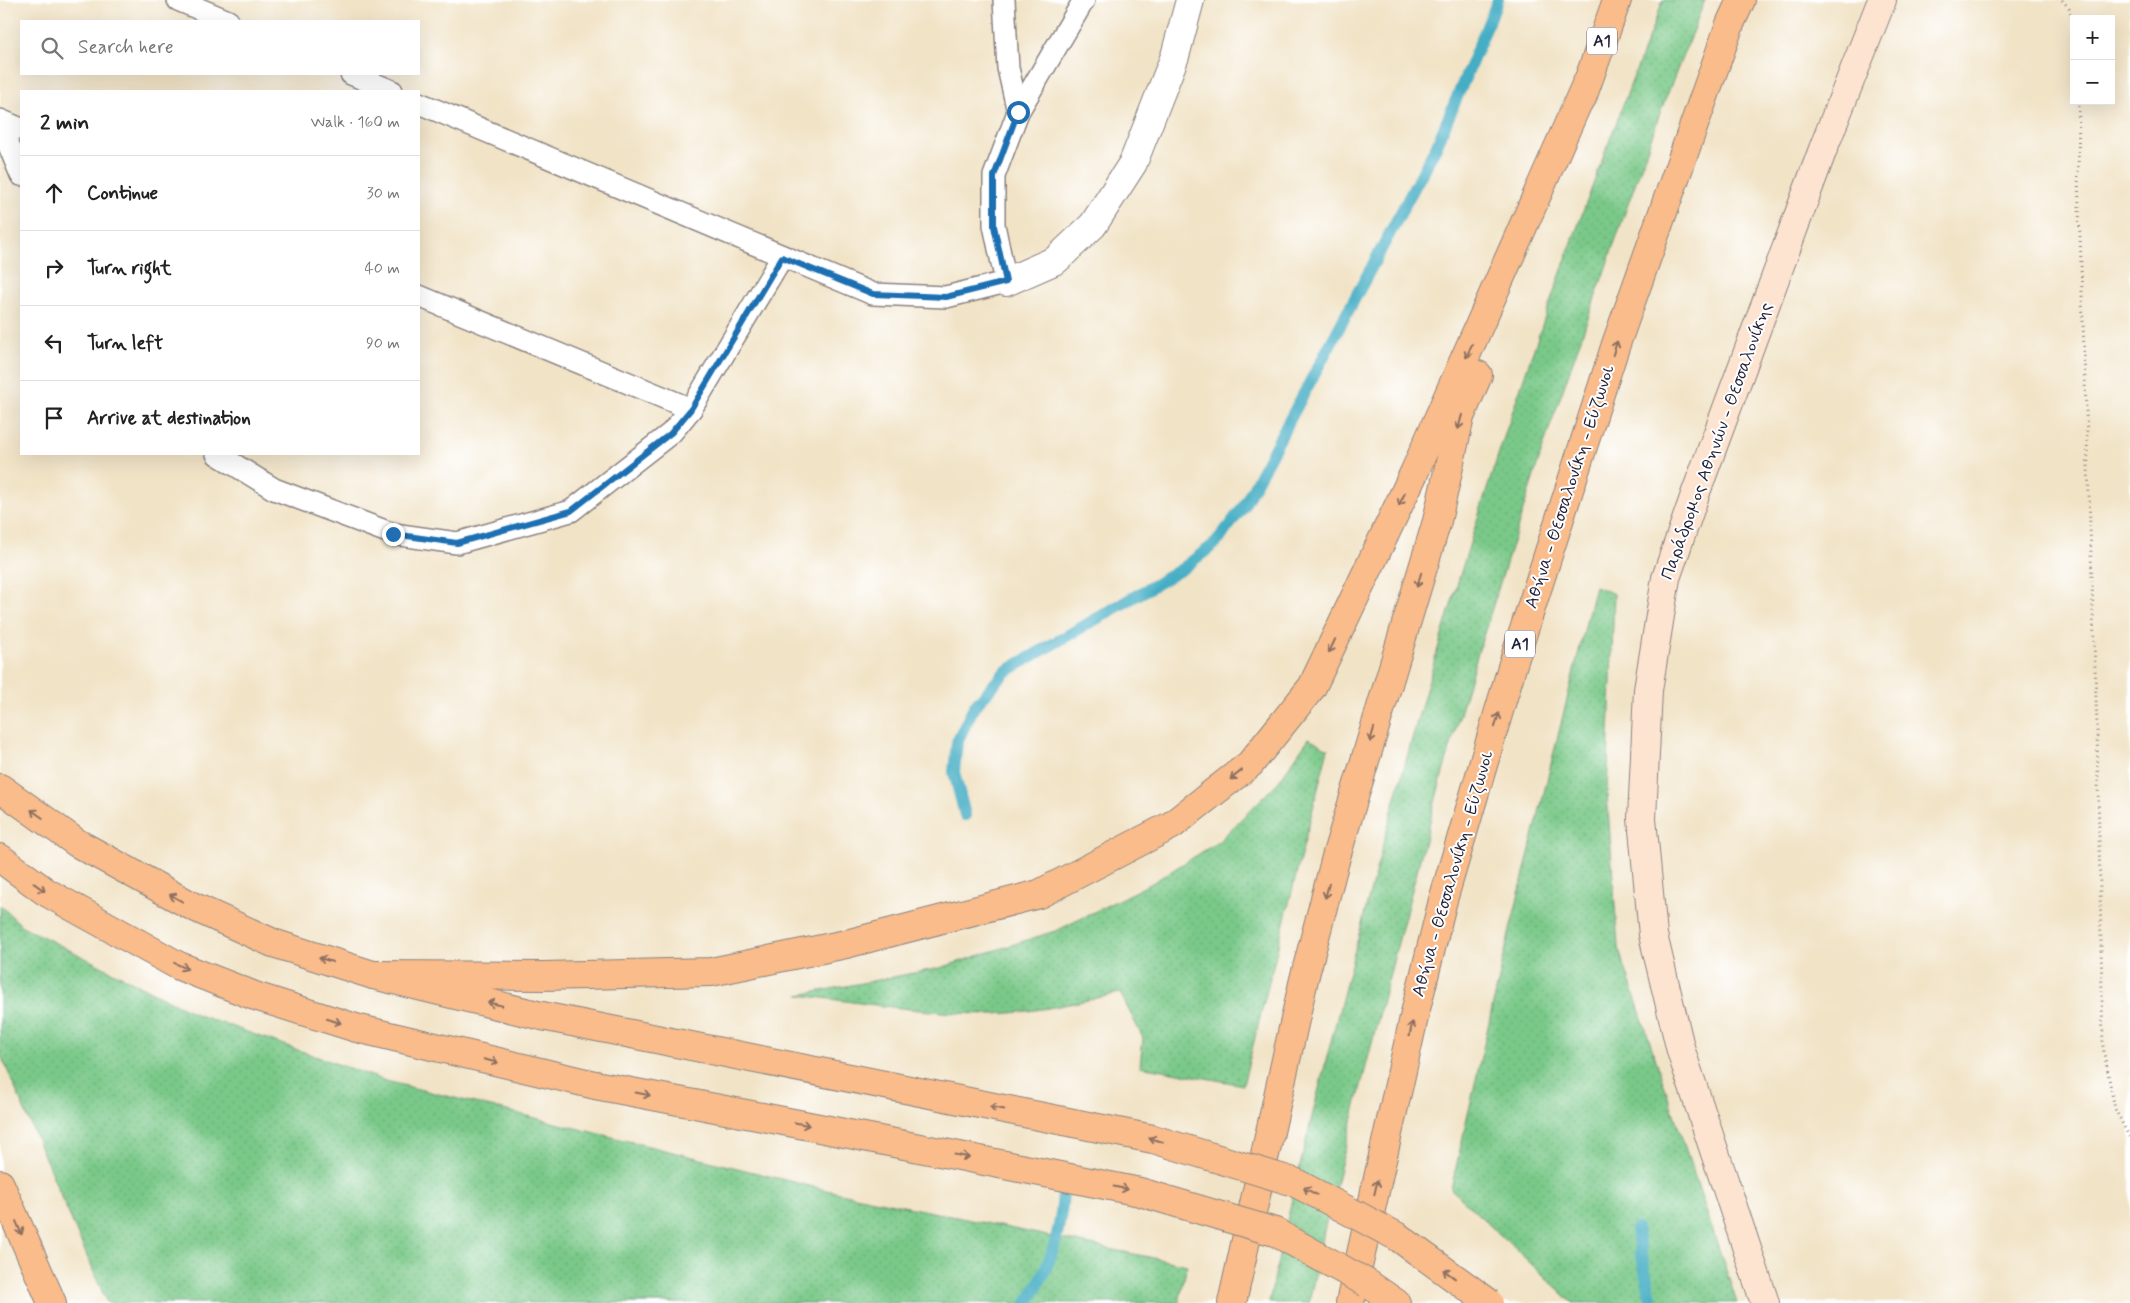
<!DOCTYPE html>
<html lang="en">
<head>
<meta charset="utf-8">
<style>
  body { margin:0; font-family:Mynerve,sans-serif; background:#f6f6f6; color:#222 }
  .controls { position:absolute; right:15px; top:15px; display:grid; overflow:hidden; border-radius:0px; box-shadow:0 5px 20px #0002 }
  .controls button { width:45px; height:45px; display:grid; place-items:center; padding:0; border:0; border-bottom:1px solid #e0e0e0; background:#fff; color:#222; font:25px sans-serif }
  .stop { position:absolute; width:15px; height:15px; margin:-11px; border:4px solid #1f6fb2; border-radius:50%; background:#fff }
  .stop.end { background:#1f6fb2; border-color:#fff; box-shadow:0 1px 5px #0008 }
  .list { margin:0; padding:0; list-style:none }
  h2 { display:flex; justify-content:space-between; align-items:center; height:65px; margin:0; padding:0 20px; font-size:21px }
  h2 small { font-size:16px; font-weight:400; color:#767676 }
  .list li { display:grid; grid-template-columns:32px 1fr auto; gap:15px; align-items:center; box-sizing:border-box; height:75px; padding:0 20px; border-top:1px solid #e0e0e0 }
  .list b { display:block; font-size:19px; white-space:nowrap }
  .list em { font-size:16px; font-style:normal; color:#767676 }
  .icon { flex:none; width:28px; height:28px; fill:none; stroke:currentColor; stroke-width:2; stroke-linecap:round; stroke-linejoin:round }
  .map { position:relative; flex:none; width:2130px; height:1303px; overflow:hidden }
  .search { position:absolute; background:#fff; box-shadow:0 5px 20px #0002; left:20px; top:20px; width:400px; height:55px; display:flex; align-items:center; gap:12px; box-sizing:border-box; padding:0 18px; border-radius:0px; color:#767676; font-size:19px }
  .panel { position:absolute; background:#fff; box-shadow:0 5px 20px #0002; left:20px; top:90px; width:400px; height:365px; border-radius:0px }
  .map>svg:first-child { display:block }
  .grass { fill:url(#grass-dots); stroke:#4e7662 }
  .lines { fill:none; stroke-linecap:round; stroke-linejoin:round }
  .stream { stroke:#45adc4; stroke-width:12 }
  .lane-casing { stroke:#8a8280; stroke-width:24 }
  .street-casing { stroke:#8a8280; stroke-width:30 }
  .secondary-casing { stroke:#8a8280; stroke-width:30 }
  .highway-casing { stroke:#8a8280; stroke-width:30 }
  .path { stroke:#8a8280; stroke-width:3; stroke-dasharray:1 4; stroke-linecap:butt }
  .lane { stroke:#fff; stroke-width:21 }
  .street { stroke:#fff; stroke-width:28 }
  .secondary { stroke:#fde4d0; stroke-width:28 }
  .highway { stroke:#f9bc8a; stroke-width:28 }
  .highway-bridge-casing { stroke:#8a8280; stroke-width:30; stroke-linecap:butt }
  .highway-bridge { stroke:#f9bc8a; stroke-width:28 }
  .oneway { stroke:#8e6f62 }
  .route { stroke:#1f6fb2; stroke-width:6 }
  .labels { text-anchor:middle; dominant-baseline:central; stroke-width:4; stroke-linejoin:round; paint-order:stroke }
  .shield { fill:#fff; stroke:#646476; stroke-width:1 }
  .shield-label { font-size:16px; font-weight:bold; fill:#22223b }
  .street-label { font-size:18px; fill:#22223b; stroke:#fff }
</style>
</head>
<body>
<div class="map">
<svg width="2130" height="1303" viewBox="0 0 2130 1303">
  <defs>
    <pattern id="grass-dots" width="8" height="8" patternUnits="userSpaceOnUse" patternTransform="scale(1.25)"><rect width="8" height="8" fill="#7ac989"/><path d="M2 2h.1M6 6h.1" fill="none" stroke="#69ac77" stroke-width="1.8" stroke-linecap="round"/></pattern>
  </defs>
  <rect width="100%" height="100%" fill="#fff"/>
  <filter id="ink" filterUnits="userSpaceOnUse"><feTurbulence type="fractalNoise" baseFrequency=".02" numOctaves="2"/><feDisplacementMap in="SourceGraphic" scale="10" xChannelSelector="R" yChannelSelector="G"/><feConvolveMatrix kernelMatrix="1 2 1 2 8 2 1 2 1" color-interpolation-filters="sRGB"/></filter>
  <filter id="wash" filterUnits="userSpaceOnUse"><feTurbulence type="fractalNoise" baseFrequency=".0096" numOctaves="4" result="noise"/><feDisplacementMap in="SourceGraphic" scale="20" xChannelSelector="R" yChannelSelector="G"/><feGaussianBlur stdDeviation="1.12" result="paint"/><feColorMatrix in="noise" values="0 0 0 0 0 0 0 0 0 0 0 0 0 0 0 0 0 1.4 0 .05"/><feComposite in="paint" operator="in"/></filter>
  <g filter="url(#wash)">
    <rect width="100%" height="100%" fill="#f1e3c6"/>
    <g class="grass">
      <path d="M1663,0H1705L1660,113L1544,444L1476,659L1442,776L1384,996L1325,1227L1309,1303H1269C1297,1169 1332,1036 1367,904C1409,745 1454,587 1506,431C1554,286 1608,143 1663,0Z"/>
      <polygon points="1595,586 1614,594 1607,795 1618,946 1737,1303 1573,1303 1451,1189 1510,930"/>
      <path d="M1309,738L1328,749L1243,1085L1140,1066L1143,1038L1120,993C1078,1002 1035,1013 992,1014C928,1014 863,1003 799,995L940,968L1058,930L1152,883L1218,842L1279,781Z"/>
      <polygon points="0,905 22,926 196,1014 386,1081 826,1190 1187,1265 1179,1303 107,1303 0,1053"/>
    </g>
    <g class="lines">
      <g class="stream">
        <polyline points="965,815 954,772 957,742 974,707 1005,672 1182,569 1216,543 1243,507 1436,147 1498,0"/>
        <polyline points="1636,1229 1652,1303"/>
        <path d="M1027,1303C1054,1262 1063,1223 1064,1174"/>
      </g>
    </g>
  </g>
  <g filter="url(#ink)">
    <g class="lines">
      <defs>
        <g id="lane">
          <polyline points="178,0 228,21"/>
          <polyline points="1004,0 1008,68 1018,112"/>
          <polyline points="351,74 392,91"/>
          <polyline points="419,103 873,294 946,297 1006,282 994,225 994,176 1018,112 1084,0"/>
          <polyline points="0,120 21,129"/>
          <polyline points="0,124 21,175"/>
          <polyline points="419,296 691,409"/>
          <polyline points="217,454 274,489 393,534 457,543 571,511 671,433 691,409 782,257"/>
        </g>
        <polyline id="street" points="1006,282 1056,260 1093,225 1133,163 1175,56 1190,0"/>
        <polyline id="secondary" points="1765,1303 1681,1051 1653,935 1642,819 1648,690 1666,578 1696,492 1823,149 1882,0"/>
        <g id="highway">
          <polyline points="1582,98 1617,0"/>
          <polyline points="0,788 77,843 192,906 273,943 373,975 542,1016"/>
          <polyline points="0,858 46,892 179,966 255,996 356,1028 595,1085"/>
          <polyline points="373,975 543,976 711,972 846,944 1039,894 1172,825 1250,764 1312,687 1414,473 1587,82"/>
          <polyline points="0,1184 52,1303"/>
          <polyline points="1367,1283 1396,1303"/>
          <polyline points="1232,1303 1304,979 1336,857 1437,521 1460,417 1478,375"/>
          <polyline points="1350,1303 1415,1013 1443,900 1512,667 1616,344 1730,24 1741,0"/>
        </g>
      </defs>
      <use href="#lane" class="lane-casing"/>
      <use href="#street" class="street-casing"/>
      <use href="#secondary" class="secondary-casing"/>
      <use href="#highway" class="highway-casing"/>
      <g class="path">
        <polyline points="2062,0 2069,8 2074,23"/>
        <polyline points="2079,101 2078,177 2097,727 2103,1048 2115,1109 2130,1138"/>
      </g>
      <use href="#lane" class="lane"/>
      <use href="#street" class="street"/>
      <use href="#secondary" class="secondary"/>
      <use href="#highway" class="highway"/>
      <defs>
        <g id="highway-bridge">
          <polyline points="542,1016 1153,1139 1294,1182 1398,1237 1489,1303"/>
          <polyline points="595,1085 804,1125 1140,1192 1275,1232 1367,1283"/>
        </g>
      </defs>
      <use href="#highway-bridge" class="highway-bridge-casing"/>
      <use href="#highway-bridge" class="highway-bridge"/>
    </g>
    <defs><path id="oneway-shaft" d="M-6 0H5M1.5-3L5.5 0L1.5 3" fill="none" stroke-width="1.6" stroke-linecap="round" stroke-linejoin="round" transform="scale(1.25)"/></defs>
    <g class="oneway">
      <use href="#oneway-shaft" transform="translate(1615 348) rotate(-72)"/>
      <use href="#oneway-shaft" transform="translate(1469 351) rotate(114)"/>
      <use href="#oneway-shaft" transform="translate(1460 422) rotate(105)"/>
      <use href="#oneway-shaft" transform="translate(1402 499) rotate(115)"/>
      <use href="#oneway-shaft" transform="translate(1419 580) rotate(107)"/>
      <use href="#oneway-shaft" transform="translate(1332 646) rotate(115)"/>
      <use href="#oneway-shaft" transform="translate(1497 720) rotate(-74)"/>
      <use href="#oneway-shaft" transform="translate(1372 735) rotate(106)"/>
      <use href="#oneway-shaft" transform="translate(1236 775) rotate(142)"/>
      <use href="#oneway-shaft" transform="translate(37 814) rotate(-145)"/>
      <use href="#oneway-shaft" transform="translate(39 887) rotate(36)"/>
      <use href="#oneway-shaft" transform="translate(1327 891) rotate(105)"/>
      <use href="#oneway-shaft" transform="translate(176 898) rotate(-151)"/>
      <use href="#oneway-shaft" transform="translate(326 960) rotate(-162)"/>
      <use href="#oneway-shaft" transform="translate(181 966) rotate(25)"/>
      <use href="#oneway-shaft" transform="translate(495 1004) rotate(-166)"/>
      <use href="#oneway-shaft" transform="translate(334 1021) rotate(18)"/>
      <use href="#oneway-shaft" transform="translate(1411 1029) rotate(-78)"/>
      <use href="#oneway-shaft" transform="translate(491 1061) rotate(13)"/>
      <use href="#oneway-shaft" transform="translate(643 1094) rotate(11)"/>
      <use href="#oneway-shaft" transform="translate(997 1108) rotate(-169)"/>
      <use href="#oneway-shaft" transform="translate(802 1124) rotate(11)"/>
      <use href="#oneway-shaft" transform="translate(1156 1140) rotate(-165)"/>
      <use href="#oneway-shaft" transform="translate(962 1156) rotate(11)"/>
      <use href="#oneway-shaft" transform="translate(1376 1187) rotate(-77)"/>
      <use href="#oneway-shaft" transform="translate(1121 1188) rotate(11)"/>
      <use href="#oneway-shaft" transform="translate(1310 1191) rotate(-152)"/>
      <use href="#oneway-shaft" transform="translate(19 1228) rotate(67)"/>
      <use href="#oneway-shaft" transform="translate(1449 1274) rotate(-144)"/>
    </g>
  </g>
  <g class="lines" filter="url(#ink)">
    <polyline class="route" points="393,534 457,543 571,511 671,433 691,409 782,257 873,294 946,297 1006,282 994,226 994,176 1018,112"/>
  </g>
  <g class="labels">
    <g class="shield">
      <rect x="1587" y="27.5" width="30" height="27" rx="4"/>
      <rect x="1505" y="630.5" width="30" height="27" rx="4"/>
    </g>
    <g class="shield-label">
      <text x="1602" y="41">Α1</text>
      <text x="1520" y="644">Α1</text>
    </g>
    <g class="street-label">
      <text transform="translate(1717 441) rotate(-70)">Παράδρομος Αθηνών - Θεσσαλονίκης</text>
      <text transform="translate(1570 487) rotate(-72)">Αθήνα - Θεσσαλονίκη - Εύζωνοι</text>
      <text transform="translate(1453 874) rotate(-74)">Αθήνα - Θεσσαλονίκη - Εύζωνοι</text>
    </g>
  </g>
</svg>
<div class="controls">
<button>+</button>
<button>−</button>
</div>
<div class="stop" style="left:1018px;top:112px"></div>
<div class="stop end" style="left:393px;top:534px"></div>
<div class="search"><svg class="icon" aria-label="search" viewBox="0 0 24 24"><circle cx="10" cy="10" r="6"/><path d="M15 15l6 6"/></svg>Search here</div>
<section class="panel">
<h2>2 min<small>Walk · 160 m</small></h2>
<ul class="list">
<li><svg class="icon" aria-label="ahead" viewBox="0 0 24 24"><path d="M12 20V5M6 11l6-6 6 6"/></svg><div><b>Continue</b></div><em>30 m</em></li>
<li><svg class="icon" aria-label="right" viewBox="0 0 24 24"><path d="M7 20v-9h11M14 6l5 5-5 5"/></svg><div><b>Turn right</b></div><em>40 m</em></li>
<li><svg class="icon" aria-label="left" viewBox="0 0 24 24"><path d="M17 20v-9H6M10 6l-5 5 5 5"/></svg><div><b>Turn left</b></div><em>90 m</em></li>
<li><svg class="icon" aria-label="arrive" viewBox="0 0 24 24"><path d="M6 21V4h12l-3 4 3 4H6"/></svg><div><b>Arrive at destination</b></div></li>
</ul>
</section>
</div>
</body>
</html>
